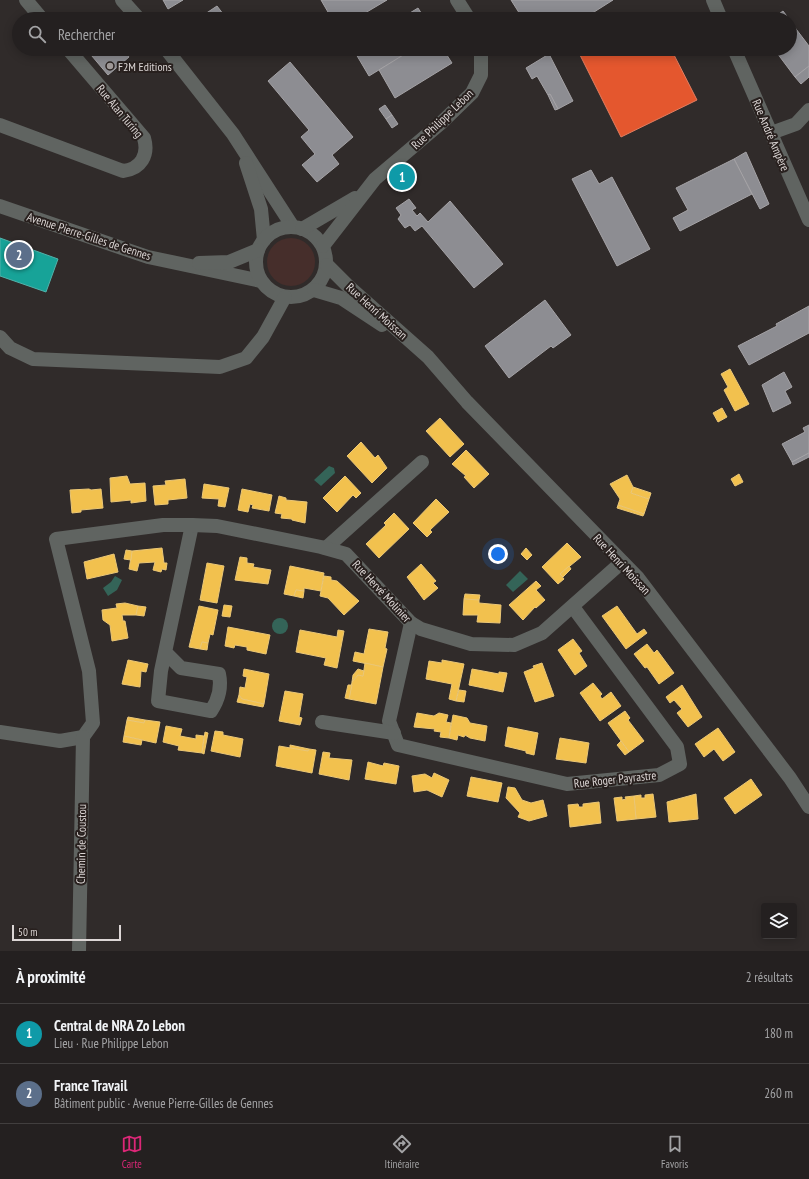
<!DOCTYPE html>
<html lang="fr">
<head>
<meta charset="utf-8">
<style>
  body { margin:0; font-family:"PT Sans Narrow",sans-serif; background:#2c2829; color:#f1f3f6 }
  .controls { position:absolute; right:12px; bottom:12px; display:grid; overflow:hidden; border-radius:4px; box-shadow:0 2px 10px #0003 }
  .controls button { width:36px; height:36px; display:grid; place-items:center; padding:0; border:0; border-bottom:1px solid #413e3e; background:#242020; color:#f1f3f6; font:20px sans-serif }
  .scale { position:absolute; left:12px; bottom:10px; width:109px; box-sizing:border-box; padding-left:4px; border:2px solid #dcd6d5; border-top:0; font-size:11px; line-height:14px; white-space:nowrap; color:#dcd6d5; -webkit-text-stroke:3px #28201e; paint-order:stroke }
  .you { position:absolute; left:498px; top:554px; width:14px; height:14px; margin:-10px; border:3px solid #fff; border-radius:50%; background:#1a73e8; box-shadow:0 0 0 6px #1a73e833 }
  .badge { display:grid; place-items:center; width:26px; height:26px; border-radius:50%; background:#db2777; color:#fff; font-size:13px; font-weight:700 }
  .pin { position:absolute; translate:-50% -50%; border:2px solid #fff; box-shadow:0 1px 4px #0006 }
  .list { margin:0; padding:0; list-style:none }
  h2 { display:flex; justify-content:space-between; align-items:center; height:52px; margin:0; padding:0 16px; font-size:17px }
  h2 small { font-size:13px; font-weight:400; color:#a3a3a5 }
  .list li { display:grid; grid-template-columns:26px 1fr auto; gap:12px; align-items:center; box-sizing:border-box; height:60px; padding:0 16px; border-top:1px solid #413e3e }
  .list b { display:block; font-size:15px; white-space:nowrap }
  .list p { margin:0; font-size:13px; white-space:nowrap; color:#a3a3a5 }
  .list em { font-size:13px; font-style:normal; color:#a3a3a5 }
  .icon { flex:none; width:22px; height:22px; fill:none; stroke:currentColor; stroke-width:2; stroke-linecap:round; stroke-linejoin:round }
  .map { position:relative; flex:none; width:809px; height:951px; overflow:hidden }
  .search { position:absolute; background:#242020; box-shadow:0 2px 10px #0003; left:12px; right:12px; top:12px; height:44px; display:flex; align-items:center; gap:10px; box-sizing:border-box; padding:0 14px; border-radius:22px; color:#a3a3a5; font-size:15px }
  .sheet { height:172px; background:#242020 }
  nav { display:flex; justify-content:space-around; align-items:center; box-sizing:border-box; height:56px; border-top:1px solid #413e3e; background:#242020; font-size:11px; color:#a3a3a5 }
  nav a { display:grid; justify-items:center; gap:2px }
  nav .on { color:#db2777 }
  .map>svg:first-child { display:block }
  .green { fill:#462e2b }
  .water { fill:#346458 }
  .homes { fill:#f2c14e; stroke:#ebc776 }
  .shops { fill:#e4572e; stroke:#e27d60 }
  .public { fill:#17a398; stroke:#52b2aa }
  .industry { fill:#8d8d92; stroke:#a5a3a6 }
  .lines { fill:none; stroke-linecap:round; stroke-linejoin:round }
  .street { stroke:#606461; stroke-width:14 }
  .poi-dot { fill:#a09a99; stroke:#28201e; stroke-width:1.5 }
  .labels { text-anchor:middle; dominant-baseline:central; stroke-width:4; stroke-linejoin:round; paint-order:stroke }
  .poi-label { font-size:12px; fill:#dcd6d5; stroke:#28201e; text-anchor:start }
  .street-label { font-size:12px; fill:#dcd6d5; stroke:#28201e }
</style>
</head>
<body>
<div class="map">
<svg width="809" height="951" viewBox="0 0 809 951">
  <rect width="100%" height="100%" fill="#302b2a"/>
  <circle class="green" cx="291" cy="262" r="24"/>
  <g class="water">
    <polygon points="329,466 334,468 335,473 321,486 314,480"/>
    <polygon points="520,571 528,579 513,592 506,585"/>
    <polygon points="115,576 122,580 117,590 108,596 103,588 111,582"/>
    <circle cx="280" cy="626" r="8"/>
  </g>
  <g class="homes">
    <polygon points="730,369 749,404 735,411 724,390 728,387 721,374"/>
    <polygon points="722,408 727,417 718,422 713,413"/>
    <polygon points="440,418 464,444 450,457 426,431"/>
    <polygon points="361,442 375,458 378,455 387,468 372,483 347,456"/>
    <polygon points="466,450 489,474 474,488 464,477 466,476 452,464"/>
    <polygon points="739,474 743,482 735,486 731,479"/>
    <polygon points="627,475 633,487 631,493 649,499 644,514 618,505 620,499 610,484"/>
    <polygon points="127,476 130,484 145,483 146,501 131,503 131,500 111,502 110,478"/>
    <polygon points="345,476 361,493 356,498 353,495 337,512 323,498"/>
    <polygon points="185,479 187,498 168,500 168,504 155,505 153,486 166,485 165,481"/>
    <polygon points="204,484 229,488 225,507 218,506 219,499 202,498"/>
    <polygon points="633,487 651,493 649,499 631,493"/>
    <polygon points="89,489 91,490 101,489 103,508 81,510 81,512 72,513 70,490"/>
    <polygon points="242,489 272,495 269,511 252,508 253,505 250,504 248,512 238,510"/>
    <polygon points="279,496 286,498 286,500 307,502 305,523 292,520 292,519 281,518 282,514 275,513"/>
    <polygon points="436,499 449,512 430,530 432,532 427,537 413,523"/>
    <polygon points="618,505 644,514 643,516 617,508"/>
    <polygon points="394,513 409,529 379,558 366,544 386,525 384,523"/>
    <polygon points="567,543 581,557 560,574 564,579 558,584 542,567"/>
    <polygon points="162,548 164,563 167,563 166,570 162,569 161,572 153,570 155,562 139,563 137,571 129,569 132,551"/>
    <polygon points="526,548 532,555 527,560 521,554"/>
    <polygon points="126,550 132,551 131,560 124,559"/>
    <polygon points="114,554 118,572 87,579 84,562"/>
    <polygon points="240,557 247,558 247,563 254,564 253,567 271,570 268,584 235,580"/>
    <polygon points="207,563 224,566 217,603 200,600"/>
    <polygon points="421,564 436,581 433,583 438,588 424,600 407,577"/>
    <polygon points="290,566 324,573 321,591 304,588 304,591 296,590 294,596 284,594"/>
    <polygon points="569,566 571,569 563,577 560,574"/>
    <polygon points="324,576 331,577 331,580 337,581 359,601 344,615 328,598 320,596"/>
    <polygon points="536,581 541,586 536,590 545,600 536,608 535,607 523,620 509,605"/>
    <polygon points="296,590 304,591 303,598 294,596"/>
    <polygon points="465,594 480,595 479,600 464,599"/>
    <polygon points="464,599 479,600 479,603 501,605 500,623 477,622 478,615 463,615"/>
    <polygon points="125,603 138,606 136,615 122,615 123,621 125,621 128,638 112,641 110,625 103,620 102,610 117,608 116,604"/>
    <polygon points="224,605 232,606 230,617 222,616"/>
    <polygon points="138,606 146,607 144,616 136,615"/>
    <polygon points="199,606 218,610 213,635 210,634 208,643 202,642 200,649 189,647"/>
    <polygon points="617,606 637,634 644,629 647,633 626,649 602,616"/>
    <polygon points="228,627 270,635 266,654 247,650 247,647 235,645 234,648 225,646"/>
    <polygon points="369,629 388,632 385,648 387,649 383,667 353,661 355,652 364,654"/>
    <polygon points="300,630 337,637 338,630 344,631 337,668 324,665 326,658 296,652"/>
    <polygon points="573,639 582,651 579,653 587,666 575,675 558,650"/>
    <polygon points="202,642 208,643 207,650 200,649"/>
    <polygon points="647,644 654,653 657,650 674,673 659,684 647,667 645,668 634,654"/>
    <polygon points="128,660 148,664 146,672 141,671 140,687 122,684"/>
    <polygon points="442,660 464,664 456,701 449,699 452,684 426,679 429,661 442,663"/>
    <polygon points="365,663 383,667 376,704 349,699 352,682 358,675 363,676"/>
    <polygon points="542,663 554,696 535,702 524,672 534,668 533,666"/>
    <polygon points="244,669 269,674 264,704 242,699 239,695 240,687 245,688 247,677 243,676"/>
    <polygon points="358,669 364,671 363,676 358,675 352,682 353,675"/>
    <polygon points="472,669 499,674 499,672 507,673 503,692 469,685"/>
    <polygon points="593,683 602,694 600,696 602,699 611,692 621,706 600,721 580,693"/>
    <polygon points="348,685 352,685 349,699 345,698"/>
    <polygon points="682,685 702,717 688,727 677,713 682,709 674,700 670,703 666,697"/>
    <polygon points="459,690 466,691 464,702 456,701"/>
    <polygon points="285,691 303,694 299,717 302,718 300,725 279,721"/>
    <polygon points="239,695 242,699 264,704 263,707 237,702"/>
    <polygon points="625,711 630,718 628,720 644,741 629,752 608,723"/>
    <polygon points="417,713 434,716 439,713 448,715 446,722 451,723 449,738 440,737 441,732 434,731 435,729 414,727"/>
    <polygon points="453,715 467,718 470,723 487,726 485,741 470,738 465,735 464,737 458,735 457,740 449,738"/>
    <polygon points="128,717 145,720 144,723 127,720"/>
    <polygon points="127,720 144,723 145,720 160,722 156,743 124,736"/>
    <polygon points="166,726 182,729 180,736 196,739 196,735 204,736 202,753 178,750 179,746 163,742"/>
    <polygon points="508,727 538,733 534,755 526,753 526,751 505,746"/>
    <polygon points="718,728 735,752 723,761 714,749 704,757 695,744"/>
    <polygon points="215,731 223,732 223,735 243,739 240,757 211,751"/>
    <polygon points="205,732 208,733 204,754 202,753"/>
    <polygon points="124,736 142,740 141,745 123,742"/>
    <polygon points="560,738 589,743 586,763 556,759"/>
    <polygon points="621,741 629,752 625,755 617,745"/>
    <polygon points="290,745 309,749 308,751 290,748"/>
    <polygon points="279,746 308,751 309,749 316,750 312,773 276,766"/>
    <polygon points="323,752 330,753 329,758 352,760 349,780 319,774"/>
    <polygon points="368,762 383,766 384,763 399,766 396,784 365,779"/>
    <polygon points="434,773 449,780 442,797 427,790 414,792 412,776 425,774 432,778"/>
    <polygon points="471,777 502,783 498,802 467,796"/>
    <polygon points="751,779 762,795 735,814 724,798"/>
    <polygon points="508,787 515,788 522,800 531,803 543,800 547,816 529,821 518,817 520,813 506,798"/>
    <polygon points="653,794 656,817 636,819 634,796 641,795 641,798 645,798 645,795"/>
    <polygon points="696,794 698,819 669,822 667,802"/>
    <polygon points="634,796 636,819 617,821 614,798 622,797 622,800 626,799 625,797"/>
    <polygon points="599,802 601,823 570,827 568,805 578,804 579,807 583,807 583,804"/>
  </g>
  <polygon class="shops" points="577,49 671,49 697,100 621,137"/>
  <polygon class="public" points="0,238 58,259 46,292 0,276"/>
  <g class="industry">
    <polygon points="163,0 183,0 168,9"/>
    <polygon points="321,0 387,0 355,19 332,19"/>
    <polygon points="511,0 613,0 583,19 523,19"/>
    <polygon points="217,6 227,19 209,19 205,14"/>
    <polygon points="418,8 425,19 400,19"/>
    <polygon points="783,11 789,19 772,19"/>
    <polygon points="790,21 809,46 809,66 795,77 774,49 790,49"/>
    <polygon points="86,49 123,49 129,57 108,75"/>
    <polygon points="353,49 413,49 369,76"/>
    <polygon points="413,49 443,49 452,63 395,98 379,70"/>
    <polygon points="549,54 573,101 558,109 550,94 548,95 537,76 532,79 526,68"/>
    <polygon points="290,62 353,137 332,155 339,164 317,182 302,165 315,154 301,137 309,130 268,81"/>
    <polygon points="809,66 809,77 801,84 795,77"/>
    <polygon points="550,94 558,109 555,110 548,95"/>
    <polygon points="385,105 392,115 386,119 379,109"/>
    <polygon points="392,115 398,124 392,128 386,119"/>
    <polygon points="746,152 769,204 760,209 734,159"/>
    <polygon points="734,159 752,194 680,231 673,218 688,210 676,188"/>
    <polygon points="591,170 599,184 612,177 650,249 617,266 572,179"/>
    <polygon points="403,172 407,177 401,182 397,178"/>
    <polygon points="409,199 416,208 412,210 417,216 420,213 428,222 450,201 503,264 474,288 422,226 415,231 410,225 405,228 398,219 401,215 396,208"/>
    <polygon points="545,300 571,335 553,348 551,346 509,378 485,346"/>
    <polygon points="809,306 809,333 749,365 738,346 777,326 776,324"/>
    <polygon points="784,372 792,387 785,391 791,403 773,412 762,385"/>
    <polygon points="809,425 809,453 792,462 782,444 805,432 803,428"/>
    <polygon points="809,453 809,457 793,465 792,462"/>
  </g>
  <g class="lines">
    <g class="street">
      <polyline points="26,0 42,19"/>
      <polyline points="122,0 139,19"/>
      <polyline points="457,0 469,19"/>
      <polyline points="713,0 721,19"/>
      <polyline points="166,49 233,134 293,227"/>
      <polyline points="734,49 809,220"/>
      <path d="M0,125L123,171C141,169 149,155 144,138L68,49"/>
      <polyline points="771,133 796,124 809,110"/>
      <polyline points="246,163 261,209 264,240"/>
      <polyline points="0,206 148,257 261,281"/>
      <circle cx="291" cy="262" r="35"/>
      <polyline points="302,229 355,198"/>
      <polyline points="323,246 375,179 441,123 472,93 481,75 481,49"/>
      <polyline points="199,263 229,262 258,250"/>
      <polyline points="327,265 348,286 428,357 467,402 638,578 790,778 809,807"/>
      <polyline points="314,290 341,298 382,325"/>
      <polyline points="0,337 10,348 33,359 220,367 246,358 263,337 285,297"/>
      <polyline points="326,548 422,462"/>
      <polyline points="411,623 389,721 398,745 567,784 659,775 680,764 677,747 573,607"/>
      <path d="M165,652L181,668L219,674C222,688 219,699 211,711L158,701L161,671L192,525"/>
      <polyline points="322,722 394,733"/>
      <polyline points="0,732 60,741 83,737 93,723 89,671 56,539 163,525 192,525 217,526 321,547 346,554 411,623 421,629 471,644 514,645 542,633 622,562"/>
      <polyline points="79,951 83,737"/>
    </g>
  </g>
  <circle class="poi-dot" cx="110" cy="66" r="4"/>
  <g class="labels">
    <g class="poi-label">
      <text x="118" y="66">F2M Editions</text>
    </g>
    <g class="street-label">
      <text transform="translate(120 111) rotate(50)">Rue Alan Turing</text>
      <text transform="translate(442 119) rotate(-44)">Rue Philippe Lebon</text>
      <text transform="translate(771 135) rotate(67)">Rue André Ampère</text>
      <text transform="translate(89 236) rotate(18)">Avenue Pierre-Gilles de Gennes</text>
      <text transform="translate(377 311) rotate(42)">Rue Henri Moissan</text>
      <text transform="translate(622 564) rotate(47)">Rue Henri Moissan</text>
      <text transform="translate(382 591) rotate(47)">Rue Hervé Molinier</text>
      <text transform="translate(615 779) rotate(-6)">Rue Roger Payrastre</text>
      <text transform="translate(81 844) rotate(-89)">Chemin de Coustou</text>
    </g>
  </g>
</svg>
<div class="controls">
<button><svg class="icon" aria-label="layers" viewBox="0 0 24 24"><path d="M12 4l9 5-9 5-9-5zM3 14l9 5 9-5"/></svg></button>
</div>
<div class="scale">50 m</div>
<div class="you"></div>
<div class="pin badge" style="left:402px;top:177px;background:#0f9aa8">1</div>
<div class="pin badge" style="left:19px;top:255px;background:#5c6f8a">2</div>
<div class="search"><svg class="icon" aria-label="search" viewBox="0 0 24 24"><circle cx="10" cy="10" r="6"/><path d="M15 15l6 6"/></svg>Rechercher</div>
</div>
<section class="sheet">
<h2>À proximité<small>2 résultats</small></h2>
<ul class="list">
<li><span class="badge" style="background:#0f9aa8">1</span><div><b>Central de NRA Zo Lebon</b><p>Lieu · Rue Philippe Lebon</p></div><em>180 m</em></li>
<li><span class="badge" style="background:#5c6f8a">2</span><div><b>France Travail</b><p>Bâtiment public · Avenue Pierre-Gilles de Gennes</p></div><em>260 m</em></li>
</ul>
</section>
<nav>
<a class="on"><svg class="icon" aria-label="map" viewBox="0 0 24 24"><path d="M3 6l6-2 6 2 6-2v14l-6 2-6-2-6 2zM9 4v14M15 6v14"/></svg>Carte</a>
<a><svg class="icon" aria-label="directions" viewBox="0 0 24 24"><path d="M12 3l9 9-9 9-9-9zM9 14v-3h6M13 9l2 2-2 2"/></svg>Itinéraire</a>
<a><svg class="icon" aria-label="saved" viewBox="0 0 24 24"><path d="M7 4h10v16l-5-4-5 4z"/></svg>Favoris</a>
</nav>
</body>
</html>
